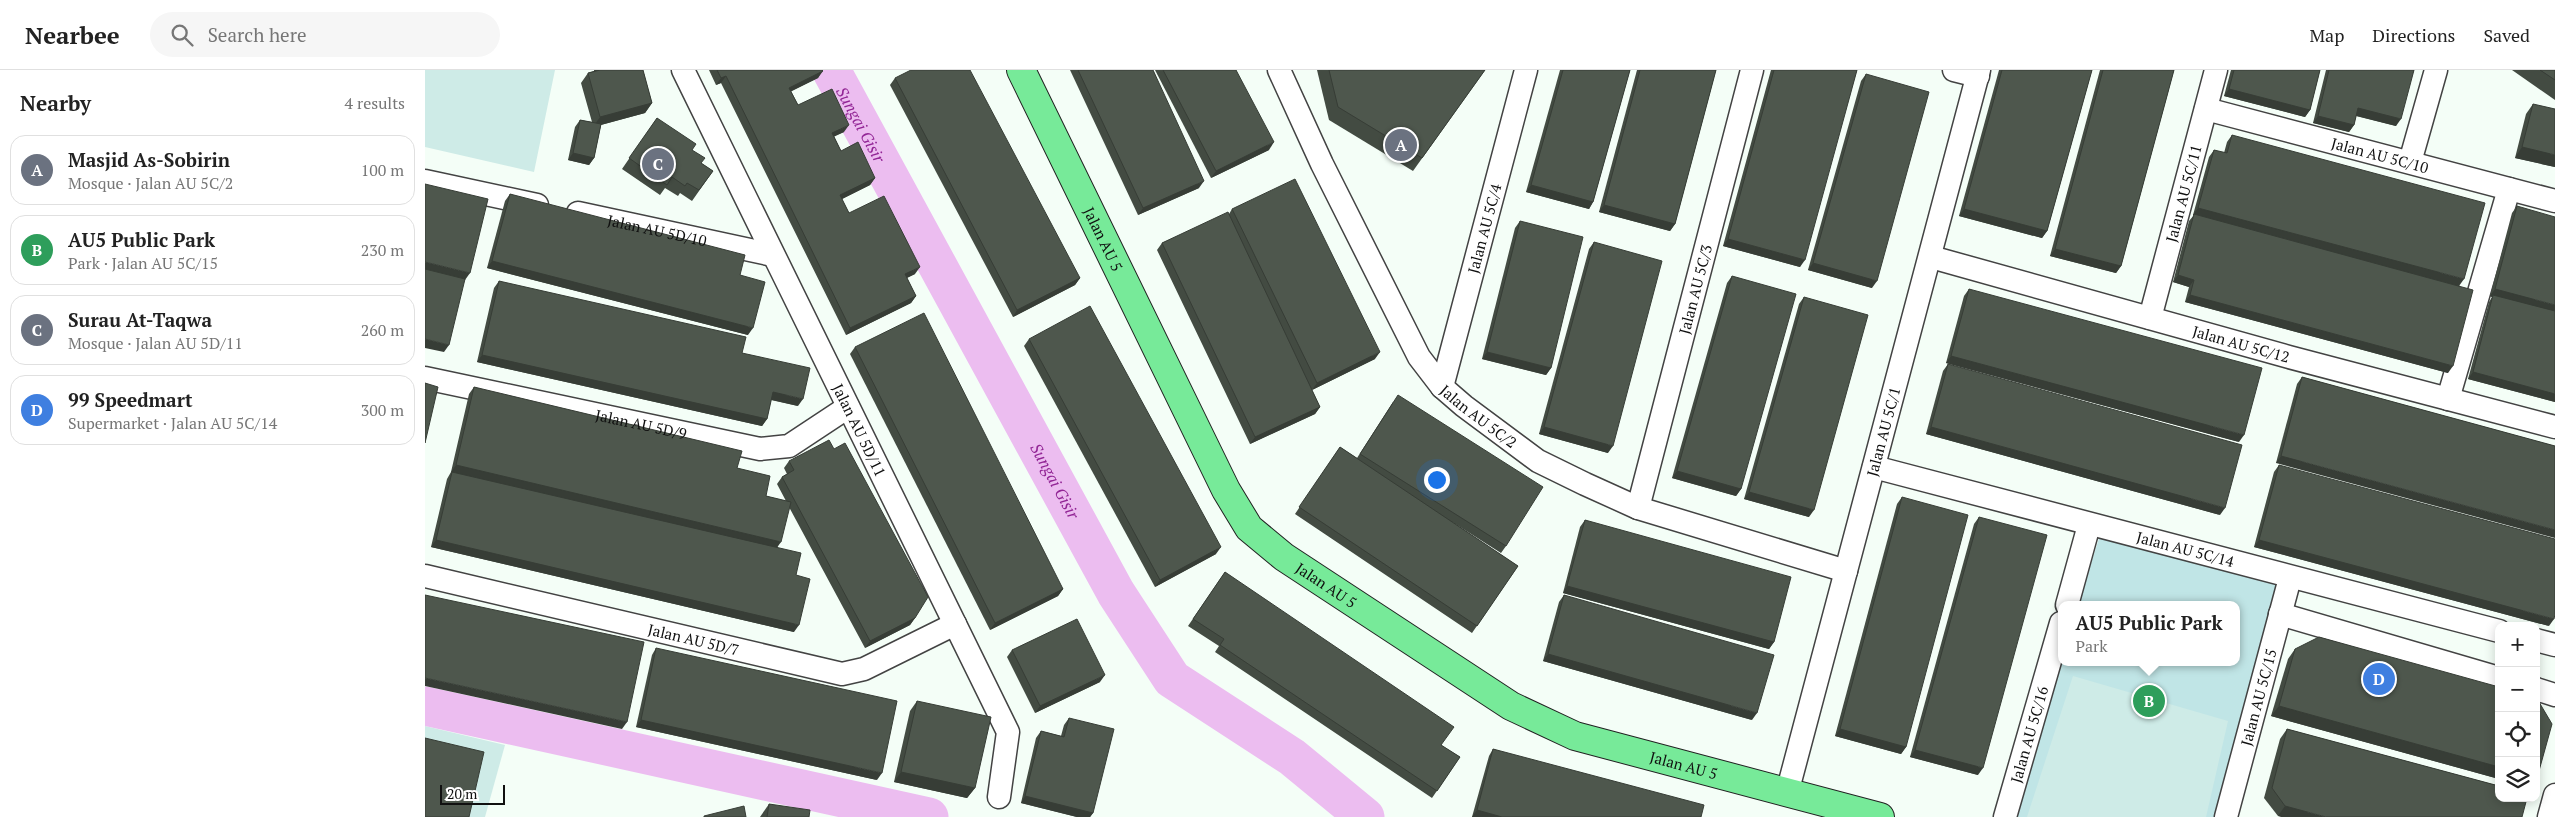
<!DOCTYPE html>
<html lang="en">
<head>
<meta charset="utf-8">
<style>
  body { margin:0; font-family:"PT Serif",serif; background:#f6f6f6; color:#222 }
  .controls { position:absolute; right:15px; bottom:15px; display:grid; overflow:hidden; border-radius:10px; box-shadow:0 2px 12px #0003 }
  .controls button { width:45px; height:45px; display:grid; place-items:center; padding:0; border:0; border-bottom:1px solid #e0e0e0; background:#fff; color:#222; font:25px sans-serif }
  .scale { position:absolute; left:15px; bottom:12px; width:65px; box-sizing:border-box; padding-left:5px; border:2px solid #101010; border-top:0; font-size:14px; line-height:18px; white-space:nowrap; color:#101010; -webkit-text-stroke:4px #fff; paint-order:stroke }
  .you { position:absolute; left:1011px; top:409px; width:18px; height:18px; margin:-12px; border:4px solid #fff; border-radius:50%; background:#1a73e8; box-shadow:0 0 0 8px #1a73e833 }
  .badge { display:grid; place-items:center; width:32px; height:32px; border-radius:50%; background:#d93025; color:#fff; font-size:16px; font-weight:700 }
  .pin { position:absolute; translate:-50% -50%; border:2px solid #fff; box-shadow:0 1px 5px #0006 }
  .popup { position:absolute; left:1633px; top:531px; width:182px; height:65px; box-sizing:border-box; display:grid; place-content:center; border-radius:10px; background:#fff; filter:drop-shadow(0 1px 4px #0005); font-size:16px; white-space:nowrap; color:#767676 }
  .popup b { font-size:19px; color:#222 }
  .popup::after { content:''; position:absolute; left:50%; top:100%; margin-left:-10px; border:10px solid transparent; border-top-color:#fff }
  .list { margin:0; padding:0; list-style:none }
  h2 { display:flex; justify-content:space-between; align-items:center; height:65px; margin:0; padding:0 20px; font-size:21px }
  h2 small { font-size:16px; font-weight:400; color:#767676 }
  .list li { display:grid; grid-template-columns:32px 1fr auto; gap:15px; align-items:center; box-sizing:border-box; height:70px; margin:0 10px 10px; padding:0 10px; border:1px solid #e0e0e0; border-radius:15px }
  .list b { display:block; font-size:19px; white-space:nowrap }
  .list p { margin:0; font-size:16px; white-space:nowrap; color:#767676 }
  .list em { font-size:16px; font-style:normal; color:#767676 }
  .icon { flex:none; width:28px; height:28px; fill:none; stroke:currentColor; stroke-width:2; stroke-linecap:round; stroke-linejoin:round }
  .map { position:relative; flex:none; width:2130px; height:747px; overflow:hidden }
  header { display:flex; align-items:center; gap:30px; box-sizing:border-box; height:70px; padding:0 25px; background:#fff; border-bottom:1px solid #e0e0e0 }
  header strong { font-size:24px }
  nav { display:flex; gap:28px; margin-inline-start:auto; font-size:18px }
  .search { width:350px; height:45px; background:#f6f6f6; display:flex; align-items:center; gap:12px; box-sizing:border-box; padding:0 18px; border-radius:28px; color:#767676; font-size:19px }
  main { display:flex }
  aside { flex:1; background:#fff }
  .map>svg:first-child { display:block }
  .green { fill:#c0e5e6 }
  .pitch { fill:#ceebe7 }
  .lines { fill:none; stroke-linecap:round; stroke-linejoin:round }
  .river { stroke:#ecbdf0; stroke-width:39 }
  .minor-casing { stroke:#434343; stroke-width:25 }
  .major-casing { stroke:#212121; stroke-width:30 }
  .minor { stroke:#fff; stroke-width:22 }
  .major { stroke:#77ea99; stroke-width:28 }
  .wall { fill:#434b42 }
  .shaded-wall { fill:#373d36 }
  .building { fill:#4e574d; stroke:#373d36 }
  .labels { text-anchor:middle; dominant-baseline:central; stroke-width:5; stroke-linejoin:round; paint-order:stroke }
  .street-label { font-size:15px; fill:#101010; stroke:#fff }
  .water-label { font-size:16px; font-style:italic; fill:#922595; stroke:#fff }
</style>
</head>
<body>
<header>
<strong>Nearbee</strong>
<div class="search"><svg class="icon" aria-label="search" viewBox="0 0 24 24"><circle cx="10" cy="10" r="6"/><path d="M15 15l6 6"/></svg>Search here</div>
<nav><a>Map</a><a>Directions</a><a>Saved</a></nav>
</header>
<main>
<aside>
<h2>Nearby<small>4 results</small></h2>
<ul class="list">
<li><span class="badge" style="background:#6b7280">A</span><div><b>Masjid As-Sobirin</b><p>Mosque · Jalan AU 5C/2</p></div><em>100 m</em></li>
<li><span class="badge" style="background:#2e9e5b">B</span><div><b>AU5 Public Park</b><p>Park · Jalan AU 5C/15</p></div><em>230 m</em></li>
<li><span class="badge" style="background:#6b7280">C</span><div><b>Surau At-Taqwa</b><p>Mosque · Jalan AU 5D/11</p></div><em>260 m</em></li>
<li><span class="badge" style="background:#3f7fe0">D</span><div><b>99 Speedmart</b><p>Supermarket · Jalan AU 5C/14</p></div><em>300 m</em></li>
</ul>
</aside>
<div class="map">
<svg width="2130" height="747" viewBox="0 0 2130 747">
  <rect width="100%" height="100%" fill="#f4fef7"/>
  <polygon class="green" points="1675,465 1857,514 1793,747 1585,747 1636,585 1636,592 1812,592 1812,535 1653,535"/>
  <g class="pitch">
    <polygon points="0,0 130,0 109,102 0,77"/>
    <polygon points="1648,606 1803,651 1781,747 1602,747"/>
    <polygon points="0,656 80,675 60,747 0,747"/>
  </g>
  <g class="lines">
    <g class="river">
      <path id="s1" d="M406,0L691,523L747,609L867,687L940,747"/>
      <polyline points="0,636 504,747"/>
    </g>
    <defs>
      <g id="minor">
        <path id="s2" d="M258,0L583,662L574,727"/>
        <path id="s3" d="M854,0L897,94L994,287L1017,317L1039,336L1113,391L1160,414L1213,438L1421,501"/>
        <polyline points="1529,0 1553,6"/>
        <path id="s4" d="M1781,39L2130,131"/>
        <polyline points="1985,92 2011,0"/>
        <polyline points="0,111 112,135"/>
        <path id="s5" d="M153,143L348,185"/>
        <path id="s6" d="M1506,187L1864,287L2130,357"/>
        <path id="s7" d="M1725,248L1791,0"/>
        <path id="s8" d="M0,308L335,379L364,376L423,337"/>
        <path id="s9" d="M1017,317L1101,0"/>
        <polyline points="2023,329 2084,119"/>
        <path id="s10" d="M1449,397L2074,561"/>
        <path id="s11" d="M1213,438L1327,0"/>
        <path id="s12" d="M0,506L417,604L439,599L530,554"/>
        <polyline points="1642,535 1664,455"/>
        <polyline points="1855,544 2074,608"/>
        <polyline points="2111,570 2130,575"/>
        <polyline points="2111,619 2130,625"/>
        <path id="s13" d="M1362,723L1554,0"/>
        <path id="s14" d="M1580,747L1636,553"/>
        <path id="s15" d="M1801,747L1865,508"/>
        <polyline points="2124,747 2130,725"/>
      </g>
      <g id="major">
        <path id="s16" d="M596,0L801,420L824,458L859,487L1086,636L1150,666L1455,747"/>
      </g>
    </defs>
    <use href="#minor" class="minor-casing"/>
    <use href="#major" class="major-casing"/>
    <use href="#minor" class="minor"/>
    <use href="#major" class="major"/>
  </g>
  <g class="wall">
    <polygon points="169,0 218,0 227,33 220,43 176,55 169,88 164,95 143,90 150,57 155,50 167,52 156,13 163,3 169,1"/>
    <polygon points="284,0 397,0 393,8 366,21 373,35 419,62 409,66 416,81 450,108 445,115 417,129 424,143 490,204 482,208 491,226 486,233 421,265 296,13 291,15"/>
    <polygon points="645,0 728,0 774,118 713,145"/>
    <polygon points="730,0 811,0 844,80 786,108"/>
    <polygon points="892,0 1060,0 988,101 904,50"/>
    <polygon points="1135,0 1205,0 1168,132 1164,139 1101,122"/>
    <polygon points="1212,0 1291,0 1250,154 1245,161 1174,142"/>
    <polygon points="1346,0 1432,0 1375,197 1298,176"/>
    <polygon points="1574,0 1667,0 1622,161 1617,168 1534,146"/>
    <polygon points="1675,0 1749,0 1696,196 1691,203 1625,186"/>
    <polygon points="1806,0 1895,0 1885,40 1880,47 1799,26"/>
    <polygon points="1901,0 1989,0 1971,56 1931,46 1929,55 1924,62 1888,53"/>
    <polygon points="2087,0 2130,0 2130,30"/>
    <polygon points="1441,4 1447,218 1383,200 1436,11"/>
    <polygon points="470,8 655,208 650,215 588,247 465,15"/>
    <polygon points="2108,34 2130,97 2090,88 2101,44"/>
    <polygon points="232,48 267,80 276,93 288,101 267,131 255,123 253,126 240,118 235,125 197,99"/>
    <polygon points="1807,65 2035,216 2023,303 1760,232 1764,217 1748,212 1764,151 1769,145 1768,145 1784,87 1789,80 1799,83 1802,72"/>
    <polygon points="85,124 315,205 323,265 62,198 80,131"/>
    <polygon points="2092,136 2130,332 2043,309 2064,232 2067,227 2065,226 2087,143"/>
    <polygon points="807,139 950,289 887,320 895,337 890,344 825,374 732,180 737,173 804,144"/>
    <polygon points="1095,151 1126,298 1121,305 1057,289 1090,158"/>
    <polygon points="1169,172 1183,383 1114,364 1164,179"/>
    <polygon points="1307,206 1316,419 1311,426 1247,408 1302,213"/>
    <polygon points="74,211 317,283 373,336 346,330 342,349 337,356 52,292 69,218"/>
    <polygon points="1544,219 1814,372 1521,293 1539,226"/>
    <polygon points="1379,227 1384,447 1319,429 1374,234"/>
    <polygon points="604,269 791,484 730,517 599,276"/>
    <polygon points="430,277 638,519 633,526 565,560 425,284"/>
    <polygon points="1523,294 1795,445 1501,364 1518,301"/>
    <polygon points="1877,307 2130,376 1851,393 1872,314"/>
    <polygon points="49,317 312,398 341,426 361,431 352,414 357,407 362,404 359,398 364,391 490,548 485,555 440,578 364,437 352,478 371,505 369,562 6,477 22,409 26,402 44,324"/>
    <polygon points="968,332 1081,476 1076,483 1024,450 1093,496 1047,563 870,444 915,377 932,388"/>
    <polygon points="1854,395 2124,556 1829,477 1849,402"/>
    <polygon points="1477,427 1481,677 1476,684 1410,666 1472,434"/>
    <polygon points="1554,447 1553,705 1485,687 1549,454"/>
    <polygon points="1160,450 1349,572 1344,579 1138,523 1155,457"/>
    <polygon points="800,502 1016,675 1035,687 1007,728 790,582 794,576 763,556"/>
    <polygon points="1139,525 1327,650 1118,591 1134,532"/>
    <polygon points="231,578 452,710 211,657 227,585"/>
    <polygon points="1870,579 2074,617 2074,709 1846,646 1863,589"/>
    <polygon points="587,580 675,612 610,643 582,587"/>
    <polygon points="492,631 550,718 542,728 469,712 485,641"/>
    <polygon points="644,648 668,743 665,747 652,747 596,733 611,668 616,661 636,666 639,655"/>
    <polygon points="1862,659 2074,716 1853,746 1839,728 1855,669"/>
    <polygon points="1068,679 1276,747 1047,747 1064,686"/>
    <polygon points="344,734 384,747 335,747"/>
  </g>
  <g class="shaded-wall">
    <polygon points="398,1 393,8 359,25 364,18"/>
    <polygon points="301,6 296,13 291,15 296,8"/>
    <polygon points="1804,19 1885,40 1880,47 1799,26"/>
    <polygon points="227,33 220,43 168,57 175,47"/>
    <polygon points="1933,38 1976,49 1971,56 1928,45"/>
    <polygon points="1893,46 1929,55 1924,62 1888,53"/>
    <polygon points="424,55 419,62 402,70 407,63"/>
    <polygon points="849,72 844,80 786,108 791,101"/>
    <polygon points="2097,77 2130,85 2130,97 2090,88"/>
    <polygon points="148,83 169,88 164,95 143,90"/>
    <polygon points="450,108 445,115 411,132 415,125"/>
    <polygon points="779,111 774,118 713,145 718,138"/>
    <polygon points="1106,115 1168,132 1164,139 1101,122"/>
    <polygon points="1179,135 1250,154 1245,161 1174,142"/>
    <polygon points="1773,138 2039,209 2034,216 1768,145"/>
    <polygon points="1539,139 1622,161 1617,168 1534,146"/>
    <polygon points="1303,169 1380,190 1375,197 1298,176"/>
    <polygon points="1630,179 1696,196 1691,203 1625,186"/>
    <polygon points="67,191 328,258 323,265 62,198"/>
    <polygon points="0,192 45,203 40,210 0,200"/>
    <polygon points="1388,193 1452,211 1447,218 1383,200"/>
    <polygon points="495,197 490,204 475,211 480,204"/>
    <polygon points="1753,205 1769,210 1764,217 1748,212"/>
    <polygon points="655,208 650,215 588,247 592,240"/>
    <polygon points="2070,219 2130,235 2130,244 2068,225 2067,227 2065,226"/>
    <polygon points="1765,225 2028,296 2023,303 1760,232"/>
    <polygon points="491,226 486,233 421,265 425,258"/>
    <polygon points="0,269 24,275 19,282 0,278"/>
    <polygon points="955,282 950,289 887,320 892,313"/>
    <polygon points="1062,282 1126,298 1121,305 1057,289"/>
    <polygon points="57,285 342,349 337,356 52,292"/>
    <polygon points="1526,286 1819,365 1814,372 1521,293"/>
    <polygon points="2048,302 2130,324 2130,332 2043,309"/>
    <polygon points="348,322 378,329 373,336 343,329"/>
    <polygon points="895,337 890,344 825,374 830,367"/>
    <polygon points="1119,357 1188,376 1183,383 1114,364"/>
    <polygon points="1506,357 1800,438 1795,445 1501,364"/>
    <polygon points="1856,386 2130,460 2130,468 1851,393"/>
    <polygon points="31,395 356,472 351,479 26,402"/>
    <polygon points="1252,401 1316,419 1311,426 1247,408"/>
    <polygon points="1324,422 1389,440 1384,447 1319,429"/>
    <polygon points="11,470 374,555 369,562 6,477"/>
    <polygon points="1834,470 2129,549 2124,556 1829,477"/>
    <polygon points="796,477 791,484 730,517 735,510"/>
    <polygon points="1142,516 1349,572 1344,579 1138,523"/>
    <polygon points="638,519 633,526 565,560 570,553"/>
    <polygon points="490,548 485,555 440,578 445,571"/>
    <polygon points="1123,584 1332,643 1327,650 1118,591"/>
    <polygon points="680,605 675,612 610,643 615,636"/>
    <polygon points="0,608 202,652 197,659 0,616"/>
    <polygon points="1854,636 2074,697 2074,709 1846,646"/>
    <polygon points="216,650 457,703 452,710 211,657"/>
    <polygon points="1415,659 1481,677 1476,684 1410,666"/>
    <polygon points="1490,680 1558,698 1553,705 1485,687"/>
    <polygon points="476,702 550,718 542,728 469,712"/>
    <polygon points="600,726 668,743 665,747 652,747 596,733"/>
    <polygon points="1860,736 1901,747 1856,747 1853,746"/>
    <polygon points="1052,740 1077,747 1047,747"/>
  </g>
  <g class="building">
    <polygon points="175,0 218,0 227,33 175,47 163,3"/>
    <polygon points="292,0 397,0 398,1 364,18 373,35 407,19 424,55 407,63 416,81 433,72 450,108 415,125 424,143 459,126 495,197 480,204 491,226 425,258 301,6 296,8"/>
    <polygon points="486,0 545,0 655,208 592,240 470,8"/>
    <polygon points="653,0 728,0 779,111 718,138"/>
    <polygon points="738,0 811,0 849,72 791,101"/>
    <polygon points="904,0 1060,0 997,88 913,37"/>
    <polygon points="1138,0 1205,0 1168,132 1106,115"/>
    <polygon points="1215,0 1291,0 1250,154 1179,135"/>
    <polygon points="1349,0 1432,0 1380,190 1303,169"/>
    <polygon points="1577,0 1667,0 1622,161 1539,139"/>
    <polygon points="1678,0 1749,0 1696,196 1630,179"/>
    <polygon points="1809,0 1895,0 1885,40 1804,19"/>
    <polygon points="1904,0 1989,0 1976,49 1933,38 1929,55 1893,46"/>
    <polygon points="2115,0 2130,0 2130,10"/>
    <polygon points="1441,4 1504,22 1452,211 1388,193"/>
    <polygon points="2108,34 2130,39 2130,85 2097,77"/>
    <polygon points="232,48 271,74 267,80 280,88 276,93 288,101 274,120 262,113 260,116 247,107 242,115 204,88"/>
    <polygon points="155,50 176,54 169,88 148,83"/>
    <polygon points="1807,65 2060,133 2039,209 1773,138 1789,80 1802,83"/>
    <polygon points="870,109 955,282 892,313 807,139"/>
    <polygon points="0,114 63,129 45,203 0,192"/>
    <polygon points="85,124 320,185 315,205 340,212 328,258 67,191"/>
    <polygon points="2092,136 2130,147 2130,235 2070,219"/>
    <polygon points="803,142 895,337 830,367 737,173"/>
    <polygon points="1769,144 2048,220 2028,296 1765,225 1769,210 1753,205"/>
    <polygon points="1095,151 1158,167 1126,298 1062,282"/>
    <polygon points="1169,172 1237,191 1188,376 1119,357"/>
    <polygon points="0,199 40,209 24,275 0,269"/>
    <polygon points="1307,206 1371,224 1316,419 1252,401"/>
    <polygon points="74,211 321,267 317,283 385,298 378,329 348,322 342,349 57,285"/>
    <polygon points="1544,219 1837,298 1819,365 1526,286"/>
    <polygon points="2068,225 2130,241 2130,324 2048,302"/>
    <polygon points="1379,227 1443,245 1389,440 1324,422"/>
    <polygon points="665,236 796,477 735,510 604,269"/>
    <polygon points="499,243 638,519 570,553 430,277"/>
    <polygon points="1523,294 1817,375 1800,438 1506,357"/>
    <polygon points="1877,307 2130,376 2130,460 1856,386"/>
    <polygon points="0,313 13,317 0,373"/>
    <polygon points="49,317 317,381 312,398 345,406 341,426 366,432 356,472 31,395"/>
    <polygon points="973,325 1118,417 1081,476 935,384"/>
    <polygon points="404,370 409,379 420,373 503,527 490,548 445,571 357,407 369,400 364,391"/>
    <polygon points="915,377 1093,496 1052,556 874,437"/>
    <polygon points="1854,395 2130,469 2130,544 2129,549 1834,470"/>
    <polygon points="27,402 376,483 371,505 385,509 374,555 11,470"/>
    <polygon points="1477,427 1543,445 1481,677 1415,659"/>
    <polygon points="1554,447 1622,465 1558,698 1490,680"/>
    <polygon points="1160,450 1366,507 1349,572 1142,516"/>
    <polygon points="800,502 1029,657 1016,675 1035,687 1012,721 795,575 799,569 768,549"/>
    <polygon points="0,525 219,572 202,652 0,608"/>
    <polygon points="1139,525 1349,585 1332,643 1123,584"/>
    <polygon points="652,549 680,605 615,636 587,580"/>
    <polygon points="1894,567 2074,617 2074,697 1854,636 1870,579"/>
    <polygon points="231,578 472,631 457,703 216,650"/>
    <polygon points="2111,627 2127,654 2112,708 2111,708"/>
    <polygon points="492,631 566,647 550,718 476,702"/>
    <polygon points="644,648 689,659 668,743 600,726 616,661 639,667"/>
    <polygon points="1862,659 2074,716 2074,728 2102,728 2097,747 1901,747 1860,736 1847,718"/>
    <polygon points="0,668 59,682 44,747 0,747"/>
    <polygon points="1068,679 1279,735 1276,747 1077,747 1052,740"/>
    <polygon points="344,734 385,740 384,747 342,747"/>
    <polygon points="319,736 321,747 279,747 279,746"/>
  </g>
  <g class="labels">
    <g class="street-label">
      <text stroke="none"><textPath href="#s4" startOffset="180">Jalan AU 5C/10</textPath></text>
      <text stroke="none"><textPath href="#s7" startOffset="129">Jalan AU 5C/11</textPath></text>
      <text stroke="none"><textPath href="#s9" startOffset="164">Jalan AU 5C/4</textPath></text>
      <text stroke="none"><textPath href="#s5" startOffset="81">Jalan AU 5D/10</textPath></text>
      <text stroke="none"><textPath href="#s16" startOffset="188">Jalan AU 5</textPath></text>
      <text stroke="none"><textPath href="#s11" startOffset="226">Jalan AU 5C/3</textPath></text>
      <text stroke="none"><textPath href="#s6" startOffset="322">Jalan AU 5C/12</textPath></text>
      <text stroke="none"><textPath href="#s3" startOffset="404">Jalan AU 5C/2</textPath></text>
      <text stroke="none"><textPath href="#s8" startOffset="221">Jalan AU 5D/9</textPath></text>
      <text stroke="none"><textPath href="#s2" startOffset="401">Jalan AU 5D/11</textPath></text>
      <text stroke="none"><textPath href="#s13" startOffset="374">Jalan AU 5C/1</textPath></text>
      <text stroke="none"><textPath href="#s10" startOffset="322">Jalan AU 5C/14</textPath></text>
      <text stroke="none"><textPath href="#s16" startOffset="608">Jalan AU 5</textPath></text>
      <text stroke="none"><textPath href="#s12" startOffset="276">Jalan AU 5D/7</textPath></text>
      <text stroke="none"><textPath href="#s15" startOffset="124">Jalan AU 5C/15</textPath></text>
      <text stroke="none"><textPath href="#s14" startOffset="86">Jalan AU 5C/16</textPath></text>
      <text stroke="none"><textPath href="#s16" startOffset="1012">Jalan AU 5</textPath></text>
    </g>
    <g class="water-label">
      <text stroke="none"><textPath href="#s1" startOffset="62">Sungai Gisir</textPath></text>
      <text stroke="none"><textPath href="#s1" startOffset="468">Sungai Gisir</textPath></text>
    </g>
  </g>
</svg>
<div class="controls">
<button>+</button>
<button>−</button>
<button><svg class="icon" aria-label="locate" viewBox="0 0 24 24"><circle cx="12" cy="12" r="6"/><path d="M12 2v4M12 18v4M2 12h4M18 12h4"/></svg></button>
<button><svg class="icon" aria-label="layers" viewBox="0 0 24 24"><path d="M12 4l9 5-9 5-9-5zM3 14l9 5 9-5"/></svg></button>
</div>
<div class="scale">20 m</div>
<div class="you"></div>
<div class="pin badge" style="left:976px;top:75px;background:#6b7280">A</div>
<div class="pin badge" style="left:1724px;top:631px;background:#2e9e5b">B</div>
<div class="popup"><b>AU5 Public Park</b>Park</div>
<div class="pin badge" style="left:233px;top:94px;background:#6b7280">C</div>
<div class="pin badge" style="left:1954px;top:609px;background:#3f7fe0">D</div>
</div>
</main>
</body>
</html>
